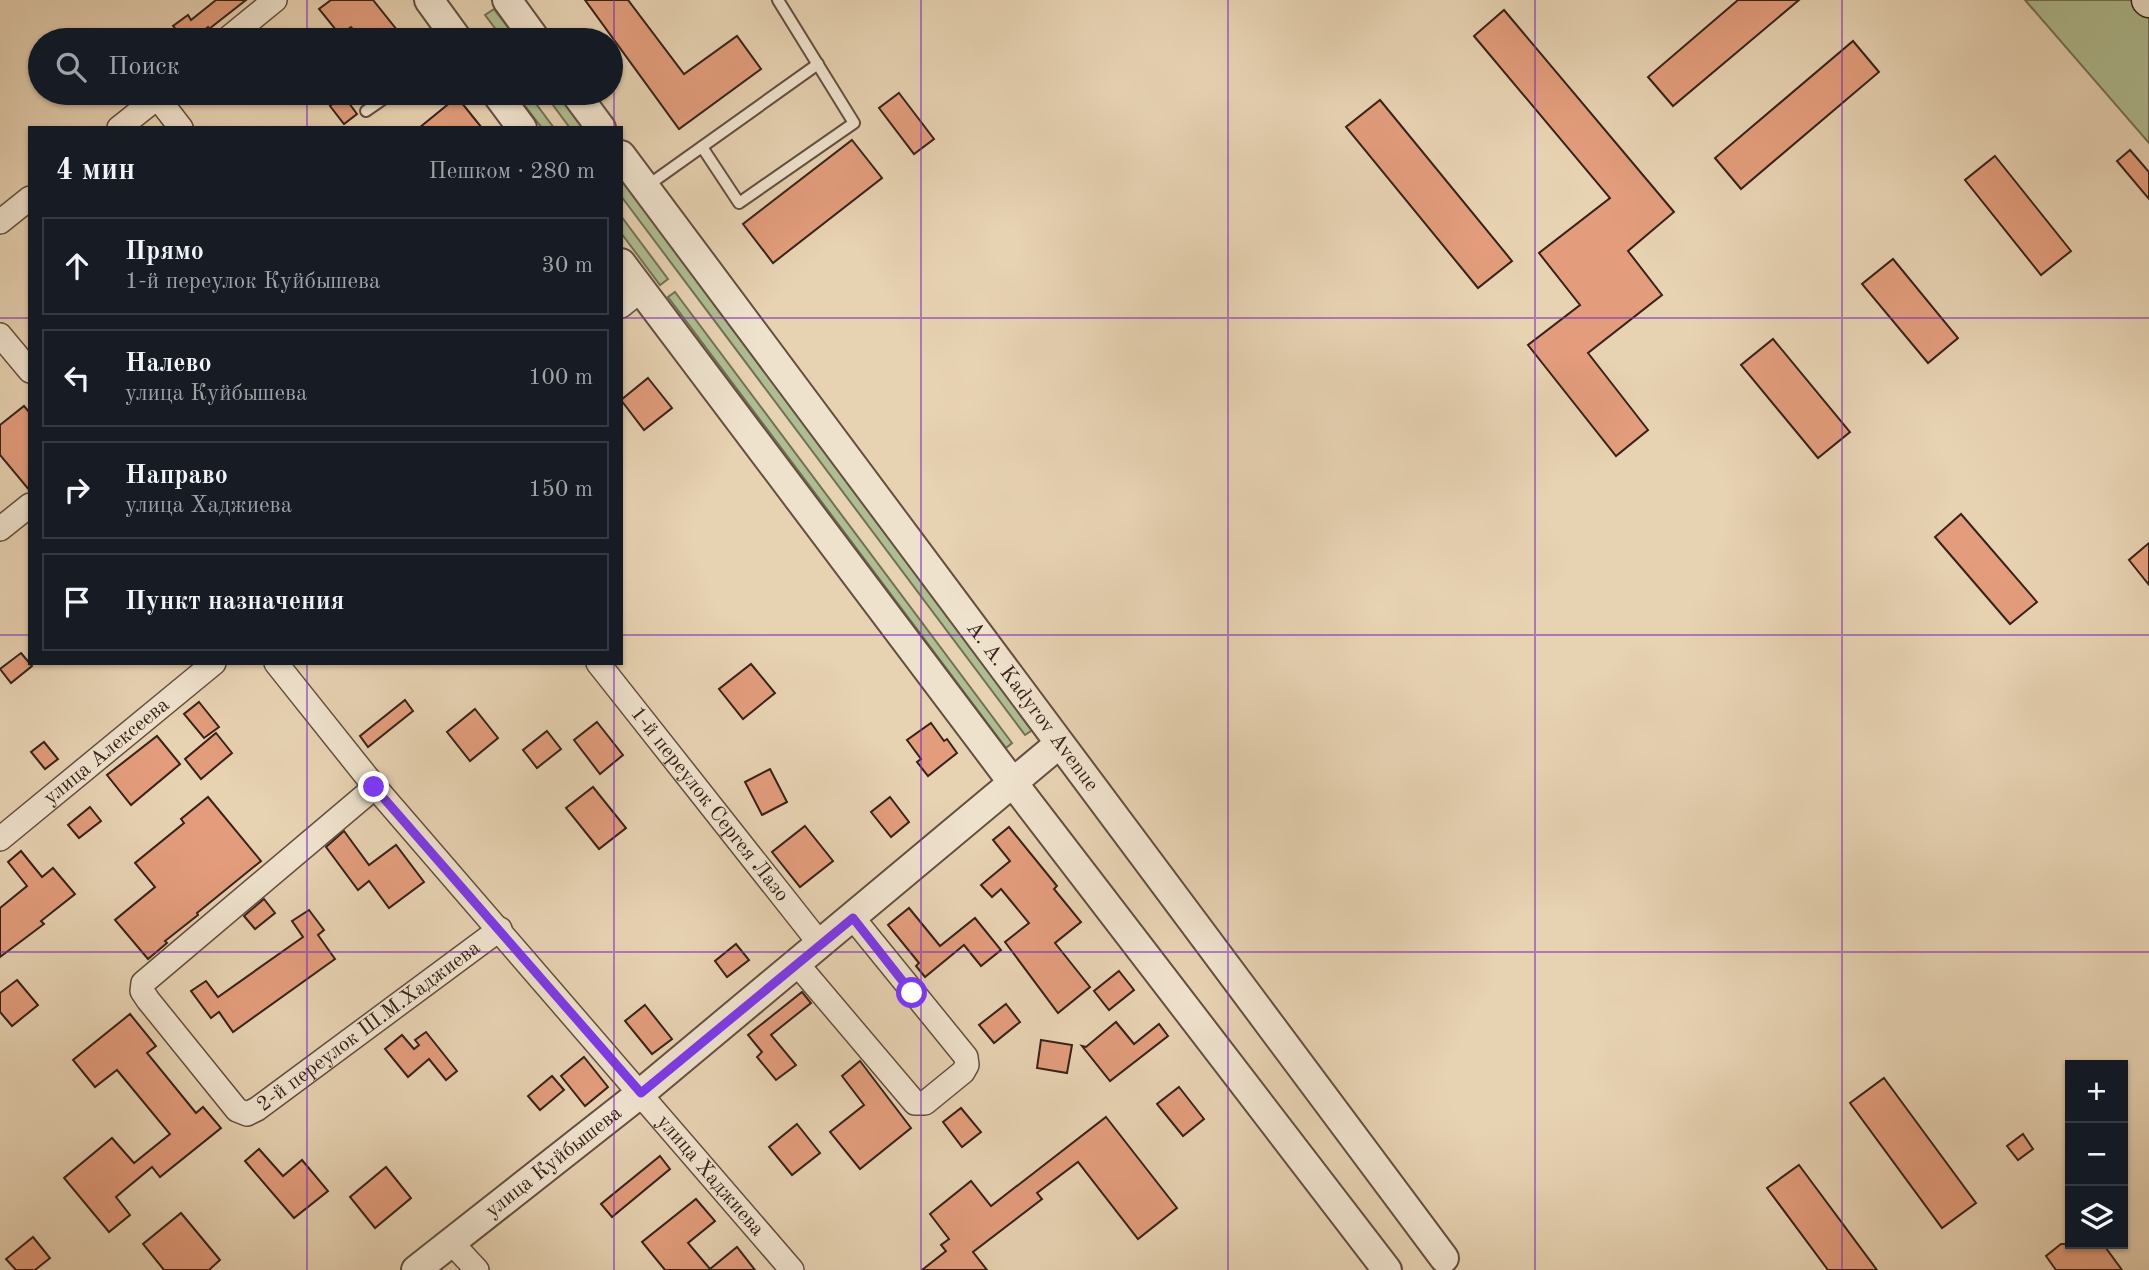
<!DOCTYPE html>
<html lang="ru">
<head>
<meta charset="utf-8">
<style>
  body { margin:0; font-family:"Old Standard TT",serif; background:#20242c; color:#f1f3f6 }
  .controls { position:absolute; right:21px; bottom:21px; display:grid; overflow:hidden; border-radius:0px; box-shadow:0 2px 5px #0004 }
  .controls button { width:63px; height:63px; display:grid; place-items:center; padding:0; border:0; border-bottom:2px solid #363941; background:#171b24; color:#f1f3f6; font:35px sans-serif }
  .stop { position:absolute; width:21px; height:21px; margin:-16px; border:5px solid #7c3aed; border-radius:50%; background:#fff }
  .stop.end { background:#7c3aed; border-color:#fff; box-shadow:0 2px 7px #0008 }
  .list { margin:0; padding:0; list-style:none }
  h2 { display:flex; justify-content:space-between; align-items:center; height:91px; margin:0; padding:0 28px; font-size:30px }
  h2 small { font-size:23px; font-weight:400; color:#9ea1a6 }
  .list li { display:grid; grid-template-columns:46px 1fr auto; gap:21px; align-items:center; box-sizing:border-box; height:98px; margin:0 14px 14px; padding:0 14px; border:2px solid #363941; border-radius:0px }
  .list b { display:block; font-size:26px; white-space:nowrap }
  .list p { margin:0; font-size:23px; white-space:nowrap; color:#9ea1a6 }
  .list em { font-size:23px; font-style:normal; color:#9ea1a6 }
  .icon { flex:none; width:38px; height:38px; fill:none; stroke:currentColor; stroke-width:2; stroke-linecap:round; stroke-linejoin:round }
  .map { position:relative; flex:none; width:2149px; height:1270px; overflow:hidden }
  .search { position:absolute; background:#171b24; box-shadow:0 2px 5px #0004; left:28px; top:28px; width:595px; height:77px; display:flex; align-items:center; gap:18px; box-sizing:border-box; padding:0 24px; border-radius:38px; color:#9ea1a6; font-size:26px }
  .panel { position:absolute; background:#171b24; box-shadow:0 2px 5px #0004; left:28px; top:126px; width:595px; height:539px; border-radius:0px }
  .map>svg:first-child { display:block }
  .green { fill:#afbd92; stroke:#737056; stroke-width:2 }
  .building { fill:#e39d7c; stroke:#372219; stroke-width:2 }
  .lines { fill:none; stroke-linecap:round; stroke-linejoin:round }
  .service-casing { stroke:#634e3f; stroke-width:14 }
  .minor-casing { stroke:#634e3f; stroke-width:26 }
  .tertiary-casing { stroke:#634e3f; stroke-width:32 }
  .secondary-casing { stroke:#372219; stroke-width:35 }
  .service { stroke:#efe2cd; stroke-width:10 }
  .minor { stroke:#efe2cd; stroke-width:23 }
  .tertiary { stroke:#efe2cd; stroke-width:28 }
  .secondary { stroke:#efe2cd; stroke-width:32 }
  .route { stroke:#7c3aed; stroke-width:9 }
  .grid { fill:none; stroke:#7b2cbf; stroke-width:2; stroke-opacity:0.55 }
  .labels { text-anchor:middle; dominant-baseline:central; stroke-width:5; stroke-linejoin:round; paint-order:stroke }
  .street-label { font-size:21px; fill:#372219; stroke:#efe2cd }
</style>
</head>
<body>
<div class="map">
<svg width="2149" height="1270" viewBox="0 0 2149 1270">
  <rect width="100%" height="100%" fill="#e7d2b2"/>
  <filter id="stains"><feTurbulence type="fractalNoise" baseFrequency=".00286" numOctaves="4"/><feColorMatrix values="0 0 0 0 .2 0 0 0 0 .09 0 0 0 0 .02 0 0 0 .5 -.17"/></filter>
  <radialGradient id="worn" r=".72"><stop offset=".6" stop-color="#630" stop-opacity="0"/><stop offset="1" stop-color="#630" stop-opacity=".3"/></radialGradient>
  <g class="green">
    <polygon points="2025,0 2134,0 2149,16 2149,143"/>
    <polygon points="494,9 518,40 504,40 485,15"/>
    <polygon points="515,93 528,93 554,128 542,128"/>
    <polygon points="544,93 557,93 583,128 570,128"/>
    <polygon points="621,179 1034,729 1025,735 621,196"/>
    <polygon points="621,216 668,279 660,285 621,233"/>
    <polygon points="675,292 1012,743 1006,748 668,297"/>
  </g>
  <g class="building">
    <polygon points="216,0 246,0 209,29 208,27 192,40 185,40 173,26 188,15 191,20"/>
    <polygon points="331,0 373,0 405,40 362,40 351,27 340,35 319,9"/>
    <polygon points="585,0 628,0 684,74 737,36 761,69 679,129"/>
    <polygon points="1738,0 1799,0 1673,106 1648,77"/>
    <polygon points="1504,10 1674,212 1628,251 1662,295 1588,353 1648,430 1616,456 1528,345 1580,305 1539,253 1610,198 1474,36"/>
    <polygon points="1853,41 1879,72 1741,189 1715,158"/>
    <polygon points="899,93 934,139 914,154 879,108"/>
    <polygon points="343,95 357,114 344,124 330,106"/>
    <polygon points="457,97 482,128 419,128"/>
    <polygon points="1380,100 1512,261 1478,288 1346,127"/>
    <polygon points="852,140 882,178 773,263 743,224"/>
    <polygon points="2130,150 2149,172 2149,199 2117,161"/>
    <polygon points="1995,156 2071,251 2041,275 1965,180"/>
    <polygon points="1893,259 1958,338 1928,363 1862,284"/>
    <polygon points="1773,339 1850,432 1818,458 1741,365"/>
    <polygon points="648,378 672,408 644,430 621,400"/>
    <polygon points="24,406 30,413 30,491 0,455 0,425"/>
    <polygon points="1961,514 2037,602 2010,624 1935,537"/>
    <polygon points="2149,543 2149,585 2129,560"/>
    <polygon points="21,653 32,666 11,683 0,669"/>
    <polygon points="751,664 775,693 743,719 719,689"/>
    <polygon points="405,700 413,711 368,747 360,736"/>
    <polygon points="199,702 219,727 204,738 184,714"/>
    <polygon points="475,709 498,738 470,761 447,732"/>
    <polygon points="597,722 623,755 600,774 574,740"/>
    <polygon points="931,723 944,741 947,739 957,753 928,776 917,762 921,759 907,740"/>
    <polygon points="547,731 561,749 537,768 523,750"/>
    <polygon points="216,733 232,753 201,779 185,759"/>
    <polygon points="157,736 180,764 131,805 107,775"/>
    <polygon points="44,742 58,759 45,769 31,752"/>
    <polygon points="770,769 787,802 762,815 745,782"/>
    <polygon points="593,787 626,828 599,849 566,808"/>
    <polygon points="208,797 261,861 197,913 198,915 165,941 167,943 148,959 115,920 155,887 135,863 184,823 181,819"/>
    <polygon points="890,797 909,822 891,837 871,812"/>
    <polygon points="90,807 101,821 79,838 68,825"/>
    <polygon points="805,826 833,861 800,887 772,852"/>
    <polygon points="1009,827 1057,886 1054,889 1081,922 1055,943 1090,987 1058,1013 1005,942 1029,923 1001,889 992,897 981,885 1010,861 993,840"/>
    <polygon points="344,831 369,865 396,845 424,882 389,908 369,881 358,890 326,847"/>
    <polygon points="21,851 42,877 53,868 75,894 41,921 44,924 0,957 0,908 27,886 8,862"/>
    <polygon points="264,899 275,913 255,929 244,916"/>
    <polygon points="909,908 940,946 975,918 1001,950 981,966 964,945 925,977 916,966 919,963 888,925"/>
    <polygon points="309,910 324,930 318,935 335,959 233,1032 219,1012 211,1018 191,991 206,981 218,997 303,937 292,921"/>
    <polygon points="736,944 749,960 727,977 715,961"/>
    <polygon points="1119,971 1134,990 1109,1010 1094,991"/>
    <polygon points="17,980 38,1005 12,1026 0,1012 0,993"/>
    <polygon points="802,992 811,1003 771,1035 796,1065 776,1080 757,1057 762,1052 748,1035"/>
    <polygon points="1006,1004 1020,1022 994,1043 979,1025"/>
    <polygon points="645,1005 672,1039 652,1054 625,1021"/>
    <polygon points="130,1014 156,1046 147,1053 196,1113 203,1107 221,1128 160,1177 152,1167 116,1197 130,1215 109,1232 64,1178 112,1138 134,1163 170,1134 117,1070 95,1087 73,1060"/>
    <polygon points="1116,1022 1134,1044 1159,1024 1168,1036 1110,1081 1082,1046 1086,1047"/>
    <polygon points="426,1032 457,1071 446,1080 429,1059 408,1077 385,1049 402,1035 414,1049 419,1045 415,1040"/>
    <polygon points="1041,1040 1072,1045 1067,1073 1037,1068"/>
    <polygon points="584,1057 608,1087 585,1106 561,1076"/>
    <polygon points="860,1061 911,1128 860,1169 830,1132 864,1105 842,1076"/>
    <polygon points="552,1076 564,1090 540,1110 528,1096"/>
    <polygon points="1884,1078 1976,1203 1942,1228 1850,1103"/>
    <polygon points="1179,1087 1204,1119 1183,1136 1157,1104"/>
    <polygon points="961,1108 981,1132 962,1147 943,1122"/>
    <polygon points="1106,1117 1177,1208 1138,1239 1078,1162 1037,1193 1042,1199 973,1252 987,1270 922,1270 946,1251 941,1245 949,1239 930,1214 971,1181 991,1206"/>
    <polygon points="797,1124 820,1153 792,1175 769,1147"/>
    <polygon points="2023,1134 2033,1149 2018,1160 2007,1146"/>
    <polygon points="259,1149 283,1176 302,1160 328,1191 294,1218 245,1161"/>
    <polygon points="660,1156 670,1169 612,1217 601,1204"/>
    <polygon points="1799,1165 1877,1270 1828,1270 1767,1188"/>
    <polygon points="386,1167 411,1198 375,1228 350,1197"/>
    <polygon points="696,1199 715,1221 688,1243 710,1269 737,1247 755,1270 665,1270 642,1242"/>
    <polygon points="181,1213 220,1260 209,1270 164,1270 143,1244"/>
    <polygon points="33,1237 50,1258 35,1270 16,1270 6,1259"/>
    <polygon points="2061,1244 2103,1244 2122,1270 2056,1270 2046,1256"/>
  </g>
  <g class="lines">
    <defs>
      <g id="service">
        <polyline points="366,111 392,93"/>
        <polyline points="702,147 739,203 854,123 778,0"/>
        <polyline points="647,186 818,64"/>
      </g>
      <g id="minor">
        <polyline points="226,40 275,0"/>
        <polyline points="157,97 181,128"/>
        <polyline points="119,128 163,93"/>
        <polyline points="0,222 30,198"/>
        <polyline points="621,306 641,290"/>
        <polyline points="0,335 30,371"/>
        <polyline points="0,529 30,505"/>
        <path id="s1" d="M276,663L375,787L792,1270"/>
        <path id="s2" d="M598,663L821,945"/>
        <path id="s3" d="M375,787L143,983L142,991L148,1000L237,1110L247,1114L257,1109L500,929"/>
        <path id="s4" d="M0,839L214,663"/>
        <polyline points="798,965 915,1103 925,1103 963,1072 967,1065 966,1057 853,918"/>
        <polyline points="450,1241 477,1270"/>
      </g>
      <g id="tertiary">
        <polyline points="429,0 458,40"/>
        <polyline points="507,0 536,40"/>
        <polyline points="496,93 522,128"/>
        <polyline points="575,93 601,128"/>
        <path id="s5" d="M621,155L1444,1258"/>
        <polyline points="621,263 1013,783 1387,1270"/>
        <path id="s6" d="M416,1270L641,1093L1059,744"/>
      </g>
      <polyline id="secondary" points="2148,0 2149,1"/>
    </defs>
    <use href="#service" class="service-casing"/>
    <use href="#minor" class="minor-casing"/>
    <use href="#tertiary" class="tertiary-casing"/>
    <use href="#secondary" class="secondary-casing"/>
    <use href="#service" class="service"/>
    <use href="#minor" class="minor"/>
    <use href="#tertiary" class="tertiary"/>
    <use href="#secondary" class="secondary"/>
  </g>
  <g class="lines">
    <polyline class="route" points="374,787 641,1093 853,918 912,993"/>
  </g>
  <path class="grid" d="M307,0V40M614,0V128M921,0V1270M1228,0V1270M1535,0V1270M1842,0V1270M307,93V128M0,318H30M621,318H2149M0,635H30M621,635H2149M307,663V1270M614,663V1270M0,952H2149"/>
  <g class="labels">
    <g class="street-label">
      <text stroke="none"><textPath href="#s5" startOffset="688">A. A. Kadyrov Avenue</textPath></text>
      <text stroke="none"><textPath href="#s4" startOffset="138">улица Алексеева</textPath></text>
      <text stroke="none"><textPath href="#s2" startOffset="180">1-й переулок Сергея Лазо</textPath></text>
      <text stroke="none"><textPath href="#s3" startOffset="625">2-й переулок Ш.М.Хаджиева</textPath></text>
      <text stroke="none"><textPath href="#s6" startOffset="175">улица Куйбышева</textPath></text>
      <text stroke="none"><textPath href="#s1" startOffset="672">улица Хаджиева</textPath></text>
    </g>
  </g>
  <rect width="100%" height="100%" filter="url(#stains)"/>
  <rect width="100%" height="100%" fill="url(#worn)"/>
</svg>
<div class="controls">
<button>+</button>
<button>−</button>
<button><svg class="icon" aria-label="layers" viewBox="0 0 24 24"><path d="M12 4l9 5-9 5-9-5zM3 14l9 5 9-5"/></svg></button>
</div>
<div class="stop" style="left:912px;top:993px"></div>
<div class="stop end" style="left:374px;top:787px"></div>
<div class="search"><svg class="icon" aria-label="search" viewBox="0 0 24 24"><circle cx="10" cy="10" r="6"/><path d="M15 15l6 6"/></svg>Поиск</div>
<section class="panel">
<h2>4 мин<small>Пешком · 280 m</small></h2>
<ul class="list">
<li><svg class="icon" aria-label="ahead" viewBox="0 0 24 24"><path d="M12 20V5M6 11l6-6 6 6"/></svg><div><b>Прямо</b><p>1-й переулок Куйбышева</p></div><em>30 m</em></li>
<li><svg class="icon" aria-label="left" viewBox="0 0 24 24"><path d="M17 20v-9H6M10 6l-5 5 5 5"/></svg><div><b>Налево</b><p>улица Куйбышева</p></div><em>100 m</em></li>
<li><svg class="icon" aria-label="right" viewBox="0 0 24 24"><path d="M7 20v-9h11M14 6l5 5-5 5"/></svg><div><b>Направо</b><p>улица Хаджиева</p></div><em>150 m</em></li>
<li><svg class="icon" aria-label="arrive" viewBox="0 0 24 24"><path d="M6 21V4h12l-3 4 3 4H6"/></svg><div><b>Пункт назначения</b></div></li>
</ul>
</section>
</div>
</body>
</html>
